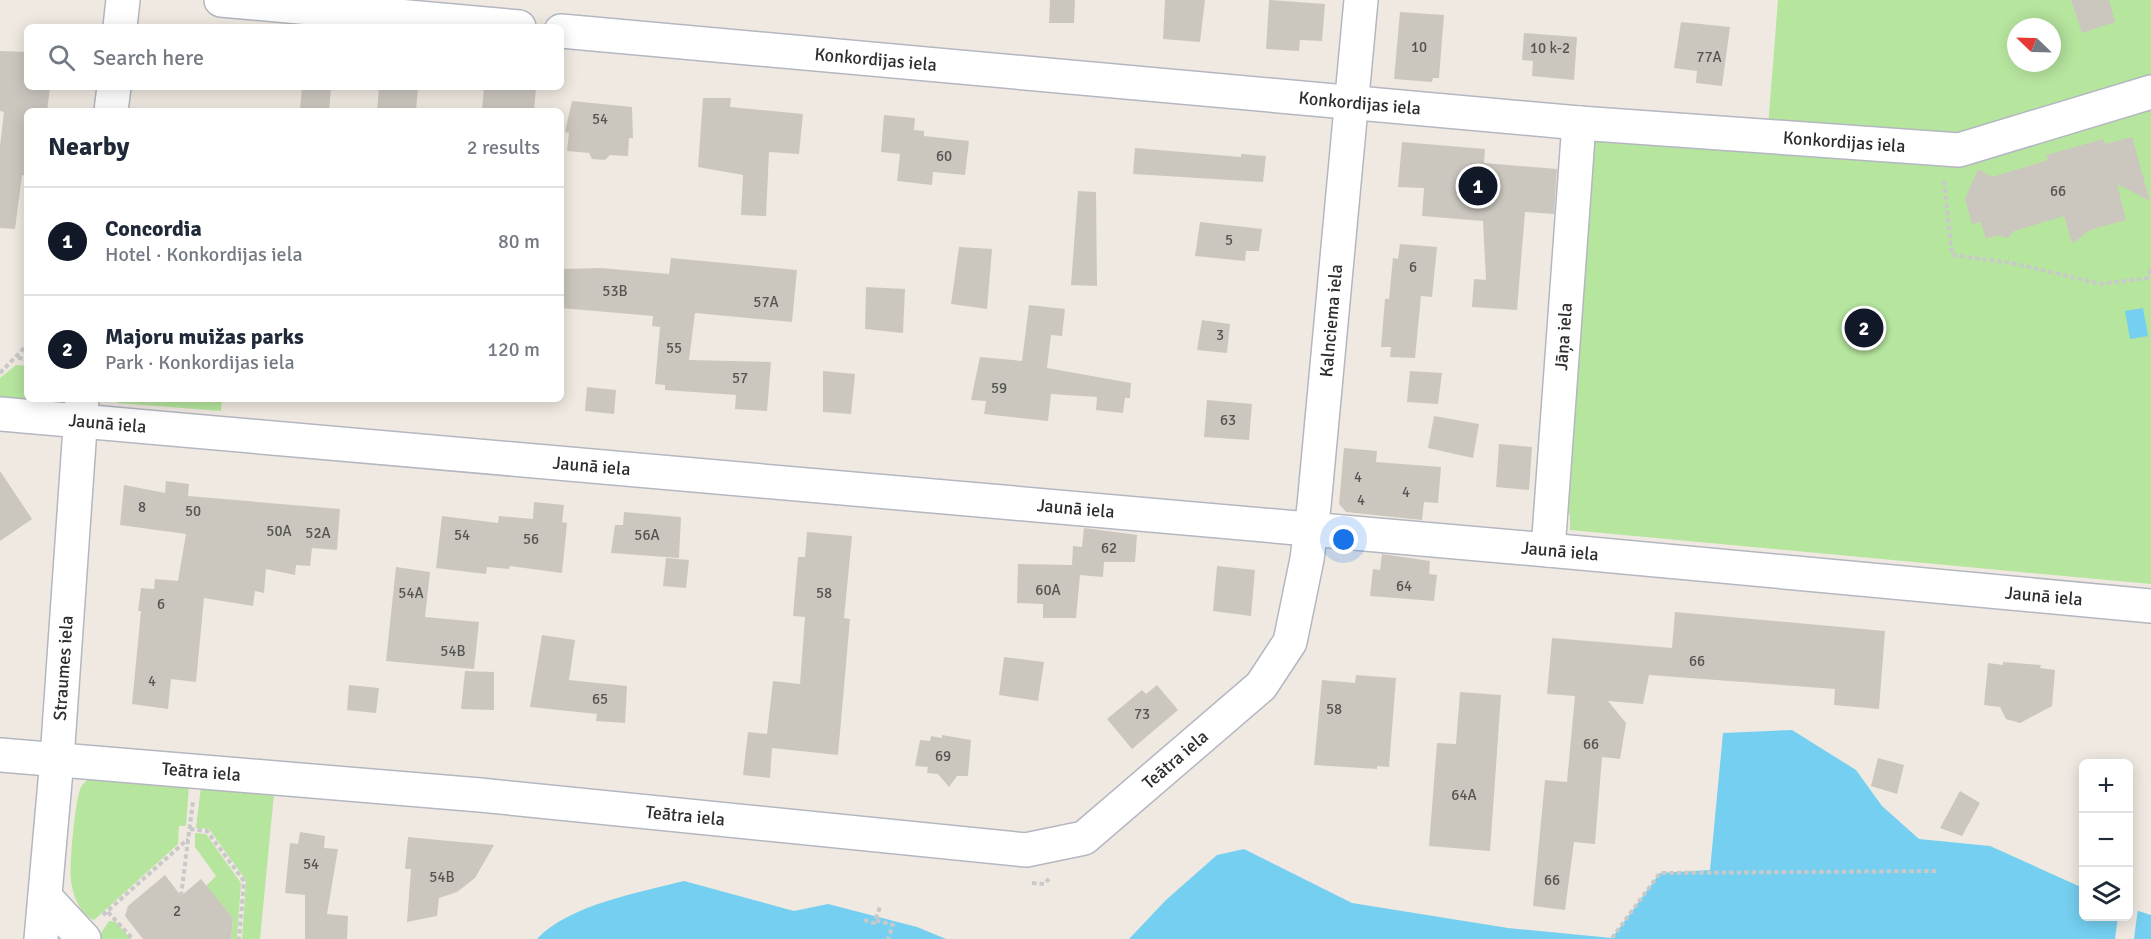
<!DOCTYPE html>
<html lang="en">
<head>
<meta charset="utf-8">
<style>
  body { margin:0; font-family:Signika,sans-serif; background:#f2f2f3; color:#1f2937 }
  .controls { position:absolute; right:18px; bottom:18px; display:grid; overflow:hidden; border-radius:9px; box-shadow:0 3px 15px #0003 }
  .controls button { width:54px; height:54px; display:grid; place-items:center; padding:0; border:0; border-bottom:2px solid #e0e1e3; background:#fff; color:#1f2937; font:30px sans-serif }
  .compass { position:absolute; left:2007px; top:18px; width:54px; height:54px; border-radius:50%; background:#fff; box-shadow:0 3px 15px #0003; rotate:293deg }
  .you { position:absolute; left:1344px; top:540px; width:21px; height:21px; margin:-15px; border:4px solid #fff; border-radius:50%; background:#1a73e8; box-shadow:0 0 0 9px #1a73e833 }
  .badge { display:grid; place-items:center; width:39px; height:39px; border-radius:50%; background:#111827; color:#fff; font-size:20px; font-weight:700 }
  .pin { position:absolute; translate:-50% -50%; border:3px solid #fff; box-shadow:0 2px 6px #0006 }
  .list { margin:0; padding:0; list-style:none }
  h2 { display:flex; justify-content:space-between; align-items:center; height:78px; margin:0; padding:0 24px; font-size:26px }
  h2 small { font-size:20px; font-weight:400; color:#747a83 }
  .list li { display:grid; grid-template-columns:39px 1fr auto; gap:18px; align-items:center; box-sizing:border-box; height:108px; padding:0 24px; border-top:2px solid #e0e1e3 }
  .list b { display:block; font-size:22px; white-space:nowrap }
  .list p { margin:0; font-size:20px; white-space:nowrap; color:#747a83 }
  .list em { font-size:20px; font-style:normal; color:#747a83 }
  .icon { flex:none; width:33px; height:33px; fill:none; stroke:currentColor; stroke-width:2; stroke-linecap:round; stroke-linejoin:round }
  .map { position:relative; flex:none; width:2151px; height:939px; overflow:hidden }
  .search { position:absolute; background:#fff; box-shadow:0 3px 15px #0003; left:24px; top:24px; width:540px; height:66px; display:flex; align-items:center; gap:15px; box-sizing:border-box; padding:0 21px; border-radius:9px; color:#747a83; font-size:22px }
  .panel { position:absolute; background:#fff; box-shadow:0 3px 15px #0003; left:24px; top:108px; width:540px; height:294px; border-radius:9px }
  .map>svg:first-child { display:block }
  .green { fill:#b6e59e; fill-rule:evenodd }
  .water { fill:#75cff0 }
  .pier { fill:#efe9e1 }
  .building { fill:#cbc7bf }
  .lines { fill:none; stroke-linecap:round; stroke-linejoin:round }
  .minor-casing { stroke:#b4b7c1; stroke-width:36 }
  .path { stroke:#c9c9c9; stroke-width:4; stroke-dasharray:4.5 3; stroke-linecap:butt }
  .minor { stroke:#fff; stroke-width:33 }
  .labels { text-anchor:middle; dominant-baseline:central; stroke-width:4.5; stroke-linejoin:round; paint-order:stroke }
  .number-label { font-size:15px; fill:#555452 }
  .street-label { font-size:18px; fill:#2e2e2e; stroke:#fff }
</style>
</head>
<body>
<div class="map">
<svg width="2151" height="939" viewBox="0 0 2151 939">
  <rect width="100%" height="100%" fill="#efe9e1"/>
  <g class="green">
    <path d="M1778,0H2151V584L1570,530V515L1563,503L1593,140L1766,153ZM2016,27H2052V63H2016Z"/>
    <polygon points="16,365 27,366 27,399 49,399 45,401 0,397 0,378"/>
    <polygon points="117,399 222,399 221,411 117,403"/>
    <path d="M91,777L189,786L186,826H179L178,844L94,920C80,914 73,896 71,881C69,866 75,800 81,787C83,783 87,780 91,777Z"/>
    <polygon points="201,787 274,794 260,939 242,939 246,880 209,829 196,828"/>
    <polygon points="195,833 206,834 241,883 237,939 231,939 233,918 206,886 216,876 195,847"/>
    <polygon points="109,921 116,922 131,939 97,939"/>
  </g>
  <g class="water">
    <polygon points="2143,308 2148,336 2130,339 2125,311"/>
    <polygon points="1792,730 1856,770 1882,806 1919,839 1990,846 2083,888 2084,916 2128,916 2129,908 2151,915 2151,939 1129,939 1166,900 1217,855 1244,849 1352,903 1508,928 1612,938 1660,873 1710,870 1723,733"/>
    <path d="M684,881L794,911L828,904L917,927L946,939H537C568,905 641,892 684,881Z"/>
  </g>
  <polygon class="pier" points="2128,905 2138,908 2134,939 2115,939 2118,917 2128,916"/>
  <g class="building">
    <polygon points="1050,0 1075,0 1074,23 1049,23"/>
    <polygon points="1165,0 1205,0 1200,42 1163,39"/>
    <polygon points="1269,0 1325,4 1322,41 1300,40 1299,51 1266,49"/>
    <polygon points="2071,0 2109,0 2115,22 2082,33"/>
    <polygon points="1400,12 1444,15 1439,78 1433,78 1432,82 1394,79"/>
    <polygon points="1681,22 1730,27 1722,86 1696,83 1697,71 1674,68"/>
    <polygon points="1524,33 1577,37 1574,80 1532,76 1533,61 1522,60"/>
    <polygon points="0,51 27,52 27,87 50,87 47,111 27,111 27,176 22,175 15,229 0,228 0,146 4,112 0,111"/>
    <polygon points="302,87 331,87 329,111 300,111"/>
    <polygon points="379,87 418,87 416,111 377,111"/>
    <polygon points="484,87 536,87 534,111 482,111"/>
    <polygon points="703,98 731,98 730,107 803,114 799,154 769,152 766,216 741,215 743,175 698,167"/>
    <polygon points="572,101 632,107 633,138 629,138 628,156 610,155 605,160 592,159 589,153 567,151 569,133 565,132"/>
    <polygon points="884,115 915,118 914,130 924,131 924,136 969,141 965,175 933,172 932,185 897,181 900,154 881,152"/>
    <polygon points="2132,137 2150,201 2117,184 2126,220 2090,230 2072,244 2064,216 2014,231 2008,238 1997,235 1986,239 1981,222 1972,224 1965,199 1978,169 1992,177 2048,160 2046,155 2103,139 2105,144"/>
    <polygon points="1402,142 1485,149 1484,163 1557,169 1554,214 1525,212 1517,310 1472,307 1474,279 1486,280 1483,221 1422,216 1424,188 1398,187"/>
    <polygon points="1135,148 1241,157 1241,154 1266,156 1263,182 1133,174"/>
    <polygon points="1078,191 1096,192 1097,286 1071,285"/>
    <polygon points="1200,222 1262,229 1259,251 1246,251 1245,261 1195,256"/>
    <polygon points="1400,244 1437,247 1432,297 1421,296 1415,358 1390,357 1391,347 1381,347 1385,299 1389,299 1393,258 1398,259"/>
    <polygon points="959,247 992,249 987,309 951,304"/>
    <polygon points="671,258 797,270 792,322 695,313 689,360 771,362 767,411 735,409 736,395 665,390 665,385 655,384 660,327 652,326 653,316 561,308 561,269 601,268 669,274"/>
    <polygon points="866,287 905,289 903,333 865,329"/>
    <polygon points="1029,305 1065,309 1062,336 1051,335 1047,368 1131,383 1130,398 1125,398 1123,413 1096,410 1097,397 1051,394 1048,421 984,414 986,401 971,400 980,357 1022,361"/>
    <polygon points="1202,320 1230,324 1227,353 1197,350"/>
    <polygon points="823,371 855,374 851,414 823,412"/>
    <polygon points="1410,371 1442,373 1438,404 1407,402"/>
    <polygon points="587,387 616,390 614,414 585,411"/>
    <polygon points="1207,400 1252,404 1249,440 1204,437"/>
    <polygon points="1434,416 1479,424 1473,458 1428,448"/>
    <polygon points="1499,444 1532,447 1529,490 1496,487"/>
    <polygon points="1344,448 1377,451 1376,462 1441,467 1438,503 1424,502 1422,520 1346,512 1339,504"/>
    <polygon points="0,471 32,519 0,541"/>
    <polygon points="166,481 189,484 188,496 340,509 337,550 312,548 310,566 296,565 295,575 266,569 264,593 255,591 253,606 204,598 196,682 171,679 168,709 132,704 141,611 138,611 141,588 154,589 155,579 178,581 186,534 120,525 124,485 165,493"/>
    <polygon points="534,502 564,505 562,522 567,523 562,573 510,566 509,569 487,567 486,574 436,568 442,516 498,523 499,516 533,519"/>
    <polygon points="624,512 681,517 679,558 611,553 615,525 623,525"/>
    <polygon points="1084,528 1137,535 1135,562 1104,562 1103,577 1080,575 1076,618 1043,618 1043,604 1017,603 1018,564 1072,565 1073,546 1082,547"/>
    <polygon points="807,532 852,536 844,618 850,619 838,755 772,748 770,778 743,775 748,732 767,734 773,681 800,684 805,617 793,616 798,557 805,557"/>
    <polygon points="1382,554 1430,561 1429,574 1437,575 1434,601 1370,596 1373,569 1380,570"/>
    <polygon points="666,558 689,560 686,588 663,586"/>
    <polygon points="1217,566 1255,570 1251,616 1213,611"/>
    <polygon points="396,567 430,572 425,617 479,622 474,669 386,661"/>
    <polygon points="1675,612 1885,631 1879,709 1834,705 1835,689 1649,675 1643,704 1608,701 1626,723 1620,759 1602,757 1595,844 1574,842 1565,910 1533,906 1545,780 1567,782 1575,696 1547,694 1552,638 1672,648"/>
    <polygon points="542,635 575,640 569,680 627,686 625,723 596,721 597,714 530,707"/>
    <polygon points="1004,657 1044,662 1038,701 999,695"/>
    <polygon points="2003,662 2041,665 2040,668 2055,670 2052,706 2020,723 2006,719 2000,707 1984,705 1988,663 2003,665"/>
    <polygon points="465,671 494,672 494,710 461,709"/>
    <polygon points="1356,675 1396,678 1389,767 1377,766 1377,769 1314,765 1322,680 1355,683"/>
    <polygon points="349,685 379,688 376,713 347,710"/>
    <polygon points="1157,685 1178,710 1132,749 1107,719 1142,690 1146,694"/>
    <polygon points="1460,692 1501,695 1490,851 1429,846 1437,743 1456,744"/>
    <polygon points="942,735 971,740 968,776 957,776 949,787 938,774 927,773 928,767 915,766 920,740 930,741 931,736 942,738"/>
    <polygon points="1878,758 1904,765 1897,794 1871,786"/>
    <polygon points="1960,791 1980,803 1962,836 1940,828"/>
    <polygon points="300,832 325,836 324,848 338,849 327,914 348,916 347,939 305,939 305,895 285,893 290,843 298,844"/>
    <polygon points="408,837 449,841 494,845 475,878 457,892 439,898 437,916 407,922 411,869 405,869"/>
    <polygon points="165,875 181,896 201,879 233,918 231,939 143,939 125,916 128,906"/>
  </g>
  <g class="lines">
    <defs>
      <g id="minor">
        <polyline points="221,0 519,27"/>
        <polyline points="120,27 123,0"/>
        <path id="s1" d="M561,31L1579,123L1959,150L2151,92"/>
        <polyline points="111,111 114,87"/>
        <path id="s2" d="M0,414L1548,550L2151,606"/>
        <path id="s3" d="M1548,550L1579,123"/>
        <path id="s4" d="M0,755L480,795L1026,850L1084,838L1261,686L1290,642L1307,559L1314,506L1361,0"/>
        <polyline points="45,897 84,939"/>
        <path id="s5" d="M41,939L57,759L82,399"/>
      </g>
    </defs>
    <use href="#minor" class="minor-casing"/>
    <g class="path">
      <polyline points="1944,181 1952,255 2012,263 2101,284 2147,278 2151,269"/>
      <polyline points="18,358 27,359"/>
      <polyline points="0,373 27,345"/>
      <polyline points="190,829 207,831 244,881 239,939"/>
      <polyline points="1032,883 1044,884 1049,879"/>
      <polyline points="181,896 193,801"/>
      <polyline points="108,912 133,939"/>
      <polyline points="103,915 188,839"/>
      <polyline points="864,920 874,923 880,907"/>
      <polyline points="876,920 893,925 888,939"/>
      <polyline points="1612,938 1660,873 1937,871"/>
    </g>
    <use href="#minor" class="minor"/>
  </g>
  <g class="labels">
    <g class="number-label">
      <text x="1419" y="47">10</text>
      <text x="1550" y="48">10 k-2</text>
      <text x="1709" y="57">77A</text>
      <text x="600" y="119">54</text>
      <text x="944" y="156">60</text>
      <text x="2058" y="191">66</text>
      <text x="1229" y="240">5</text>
      <text x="1413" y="267">6</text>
      <text x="615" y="291">53B</text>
      <text x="766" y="302">57A</text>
      <text x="1220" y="335">3</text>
      <text x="674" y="348">55</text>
      <text x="740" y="378">57</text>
      <text x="999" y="388">59</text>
      <text x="1228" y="420">63</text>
      <text x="1358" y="477">4</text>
      <text x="1406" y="492">4</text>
      <text x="1361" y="500">4</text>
      <text x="142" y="507">8</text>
      <text x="193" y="511">50</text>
      <text x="279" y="531">50A</text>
      <text x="318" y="533">52A</text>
      <text x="462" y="535">54</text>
      <text x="647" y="535">56A</text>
      <text x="531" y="539">56</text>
      <text x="1109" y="548">62</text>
      <text x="1404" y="586">64</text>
      <text x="1048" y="590">60A</text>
      <text x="411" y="593">54A</text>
      <text x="824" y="593">58</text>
      <text x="161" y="604">6</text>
      <text x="453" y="651">54B</text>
      <text x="1697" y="661">66</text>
      <text x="152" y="681">4</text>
      <text x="600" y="699">65</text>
      <text x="1334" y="709">58</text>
      <text x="1142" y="714">73</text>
      <text x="1591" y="744">66</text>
      <text x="943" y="756">69</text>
      <text x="1464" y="795">64A</text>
      <text x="311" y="864">54</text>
      <text x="442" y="877">54B</text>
      <text x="1552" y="880">66</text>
      <text x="177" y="911">2</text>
    </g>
    <g class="street-label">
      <text stroke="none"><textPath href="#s1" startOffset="316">Konkordijas iela</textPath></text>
      <text stroke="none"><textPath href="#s1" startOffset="802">Konkordijas iela</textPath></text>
      <text stroke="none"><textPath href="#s1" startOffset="1288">Konkordijas iela</textPath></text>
      <text stroke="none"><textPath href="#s4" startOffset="1700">Kalnciema iela</textPath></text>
      <text stroke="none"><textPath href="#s3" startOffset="214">Jāņa iela</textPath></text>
      <text stroke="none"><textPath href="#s2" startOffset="108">Jaunā iela</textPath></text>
      <text stroke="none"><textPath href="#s2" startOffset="594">Jaunā iela</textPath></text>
      <text stroke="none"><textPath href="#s2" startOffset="1080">Jaunā iela</textPath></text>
      <text stroke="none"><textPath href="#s2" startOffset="1566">Jaunā iela</textPath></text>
      <text stroke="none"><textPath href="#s2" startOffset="2052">Jaunā iela</textPath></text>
      <text stroke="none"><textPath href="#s5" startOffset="272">Straumes iela</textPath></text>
      <text stroke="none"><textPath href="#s4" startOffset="1210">Teātra iela</textPath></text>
      <text stroke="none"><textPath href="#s4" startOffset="202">Teātra iela</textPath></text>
      <text stroke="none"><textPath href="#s4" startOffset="688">Teātra iela</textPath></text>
    </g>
  </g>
</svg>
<div class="controls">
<button>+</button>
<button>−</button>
<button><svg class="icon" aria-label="layers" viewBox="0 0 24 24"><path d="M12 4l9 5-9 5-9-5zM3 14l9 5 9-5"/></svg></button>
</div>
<svg class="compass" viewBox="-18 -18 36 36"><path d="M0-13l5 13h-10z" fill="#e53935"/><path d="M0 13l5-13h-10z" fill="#747a83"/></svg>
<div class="you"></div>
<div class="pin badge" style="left:1478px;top:186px">1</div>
<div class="pin badge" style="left:1864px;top:328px">2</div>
<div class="search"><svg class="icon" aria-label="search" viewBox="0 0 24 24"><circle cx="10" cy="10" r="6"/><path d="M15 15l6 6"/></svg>Search here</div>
<section class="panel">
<h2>Nearby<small>2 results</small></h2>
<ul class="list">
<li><span class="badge">1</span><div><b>Concordia</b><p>Hotel · Konkordijas iela</p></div><em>80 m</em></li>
<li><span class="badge">2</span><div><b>Majoru muižas parks</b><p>Park · Konkordijas iela</p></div><em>120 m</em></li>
</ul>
</section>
</div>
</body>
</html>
